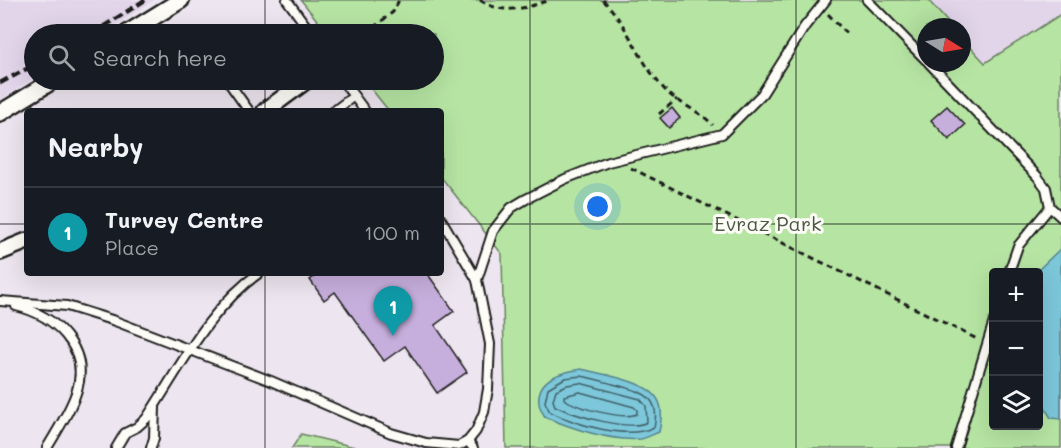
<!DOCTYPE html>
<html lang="en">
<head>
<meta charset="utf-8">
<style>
  body { margin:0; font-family:Mali,sans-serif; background:#242831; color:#f1f3f6 }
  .controls { position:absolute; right:18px; bottom:18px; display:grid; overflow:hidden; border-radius:6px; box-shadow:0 6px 24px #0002 }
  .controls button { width:54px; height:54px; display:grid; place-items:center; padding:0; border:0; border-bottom:2px solid #363941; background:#171b24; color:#f1f3f6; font:30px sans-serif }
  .compass { position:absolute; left:917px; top:18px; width:54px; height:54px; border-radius:50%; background:#171b24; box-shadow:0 6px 24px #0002; rotate:101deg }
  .you { position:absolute; left:598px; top:207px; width:21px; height:21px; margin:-15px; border:4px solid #fff; border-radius:50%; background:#1a73e8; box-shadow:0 0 0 9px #1a73e833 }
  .badge { display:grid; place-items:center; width:39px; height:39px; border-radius:50%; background:#919294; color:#fff; font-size:20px; font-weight:700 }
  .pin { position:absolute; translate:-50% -50px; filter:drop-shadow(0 2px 3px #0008) }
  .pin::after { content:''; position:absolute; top:32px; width:21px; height:18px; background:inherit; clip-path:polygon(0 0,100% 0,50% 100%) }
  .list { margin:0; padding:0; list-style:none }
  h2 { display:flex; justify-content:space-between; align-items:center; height:78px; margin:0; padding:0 24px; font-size:26px }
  h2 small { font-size:20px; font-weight:400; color:#9ea1a6 }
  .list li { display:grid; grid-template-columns:39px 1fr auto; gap:18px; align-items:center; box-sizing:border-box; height:90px; padding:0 24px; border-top:2px solid #363941 }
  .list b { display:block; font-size:22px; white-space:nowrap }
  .list p { margin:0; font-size:20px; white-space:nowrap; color:#9ea1a6 }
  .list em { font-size:20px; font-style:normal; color:#9ea1a6 }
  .icon { flex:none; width:33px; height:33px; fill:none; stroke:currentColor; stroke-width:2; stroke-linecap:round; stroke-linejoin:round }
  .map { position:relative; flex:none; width:1061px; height:448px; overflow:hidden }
  .search { position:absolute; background:#171b24; box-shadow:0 6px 24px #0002; left:24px; top:24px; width:420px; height:66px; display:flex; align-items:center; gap:15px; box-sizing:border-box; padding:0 21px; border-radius:33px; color:#9ea1a6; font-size:22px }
  .panel { position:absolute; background:#171b24; box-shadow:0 6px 24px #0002; left:24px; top:108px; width:420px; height:168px; border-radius:6px }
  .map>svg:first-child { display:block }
  .built { fill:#e2d5ea }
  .green { fill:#b6e5a3; stroke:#698060; stroke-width:1.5; fill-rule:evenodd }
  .water { fill:#7bc7da; stroke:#55838e; stroke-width:1.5 }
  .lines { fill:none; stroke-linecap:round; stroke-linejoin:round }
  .shore { stroke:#426068; stroke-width:1.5 }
  .building { fill:#c7afdd; stroke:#1c1c1c; stroke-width:1.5 }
  .service-casing { stroke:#1c1c1c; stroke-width:12 }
  .minor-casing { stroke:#1c1c1c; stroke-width:20 }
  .path { stroke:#1c1c1c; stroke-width:3; stroke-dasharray:6 4.5; stroke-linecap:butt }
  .service { stroke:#fdfcf7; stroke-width:8 }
  .minor { stroke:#fdfcf7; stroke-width:15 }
  .rail { stroke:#1c1c1c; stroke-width:4.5; stroke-dasharray:9 4.5; stroke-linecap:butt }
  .grid { fill:none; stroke:#1c1c1c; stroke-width:1.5; stroke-opacity:0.55 }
  .labels { text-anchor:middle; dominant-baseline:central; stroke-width:6; stroke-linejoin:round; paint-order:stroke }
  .park-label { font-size:20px; fill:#4a5844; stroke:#fdfcf7 }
</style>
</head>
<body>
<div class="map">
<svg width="1061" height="448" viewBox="0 0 1061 448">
  <rect width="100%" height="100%" fill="#ede5ef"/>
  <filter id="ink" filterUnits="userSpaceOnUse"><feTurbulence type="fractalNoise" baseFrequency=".0167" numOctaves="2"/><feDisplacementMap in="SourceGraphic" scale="12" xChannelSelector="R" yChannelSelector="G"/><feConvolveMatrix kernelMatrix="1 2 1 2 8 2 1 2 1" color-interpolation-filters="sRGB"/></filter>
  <g filter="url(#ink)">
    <g class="built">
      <polygon points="0,0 154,0 101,34 34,34 34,78 0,100"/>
      <polygon points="928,0 1061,0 1061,14 985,63 962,38 962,27 952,27"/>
    </g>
    <g class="green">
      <path d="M301,0H928L952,27H926V63H962V38L985,63L1061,14V448H506L502,254L441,177V111H389L364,80H434V34H328ZM994,272H1038V426H994Z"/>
      <polygon points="301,434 359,448 292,448"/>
    </g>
    <g class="water">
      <polygon points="1061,248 1061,419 1051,418 1039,398 1038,272 1036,272"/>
      <path d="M581,369C601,374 649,381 658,400C663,408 661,423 659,432C654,434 647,438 641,439C612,442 571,428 545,417C543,413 539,407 539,403C536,378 562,372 581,369Z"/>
    </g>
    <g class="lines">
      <g class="shore">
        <path d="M581,376C592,378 602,381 613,384C638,391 662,394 654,427C627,441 576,424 550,412L545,402L548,388L565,378Z"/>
        <path d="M580,383L640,399L646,406L647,422C629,432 574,415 555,406L553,400L556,390L567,385Z"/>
        <path d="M580,392L634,407L637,410V414C623,420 577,408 564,399V396Z"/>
      </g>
    </g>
    <g class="building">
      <polygon points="947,106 965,125 949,140 931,120"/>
      <polygon points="672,108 680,118 669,128 660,118"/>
      <polygon points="319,273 427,273 454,311 435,325 467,372 437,393 405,346 384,361 335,292 324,300 310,280"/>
    </g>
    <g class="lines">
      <defs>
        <g id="service">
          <polyline points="287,0 312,34"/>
          <polyline points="867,0 926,60"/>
          <polyline points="929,63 1037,176 1046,188 1050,207 1061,217"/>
          <polyline points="227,80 249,111"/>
          <polyline points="342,80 365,111"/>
          <polyline points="334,111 354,96"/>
          <polyline points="1009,272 1018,246 1050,207"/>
          <polyline points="477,280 493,231 511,208 526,199 565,179 608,162 722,134 762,94 805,26 826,0"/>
          <polyline points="0,301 67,306 115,321 271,381 391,433 426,443 459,446 468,441 476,431 484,412 488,389 490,344 477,280 441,219"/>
          <path d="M16,306C54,315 90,347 77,390C71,410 58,429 47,448"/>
          <polyline points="468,441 473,448"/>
          <path d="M116,448L125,433L137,427L146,419C180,368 208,309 259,273"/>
          <polyline points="151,448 154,438 155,407"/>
          <polyline points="956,448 994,321"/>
        </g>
        <g id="minor">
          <polyline points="126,34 181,0"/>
          <polyline points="265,111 307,80"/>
          <polyline points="0,113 54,80"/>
          <polyline points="0,252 27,241"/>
        </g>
      </defs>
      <use href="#service" class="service-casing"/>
      <use href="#minor" class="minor-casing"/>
      <g class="path">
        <path d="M480,0C502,15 525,9 549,0"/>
        <path d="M603,0C630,27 640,65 667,92C681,105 700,111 713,125"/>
        <polyline points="828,14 846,33"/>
        <polyline points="365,34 393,12 399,0"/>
        <polyline points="659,114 677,99"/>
        <polyline points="631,168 977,339"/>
      </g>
      <use href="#service" class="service"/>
      <use href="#minor" class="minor"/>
      <g class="rail">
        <polyline points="92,34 145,0"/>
        <polyline points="0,83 34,65"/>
      </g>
    </g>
  </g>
  <path class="grid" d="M265,0V34M530,0V448M796,0V448M265,80V111M0,224H27M441,224H1061M265,273V448"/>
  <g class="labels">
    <g class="park-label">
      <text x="768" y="223">Evraz Park</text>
    </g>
  </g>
</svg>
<div class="controls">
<button>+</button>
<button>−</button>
<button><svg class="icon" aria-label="layers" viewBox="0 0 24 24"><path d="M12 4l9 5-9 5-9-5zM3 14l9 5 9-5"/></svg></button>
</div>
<svg class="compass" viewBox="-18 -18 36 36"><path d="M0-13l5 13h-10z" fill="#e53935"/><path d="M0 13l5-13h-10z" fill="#9ea1a6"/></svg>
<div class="you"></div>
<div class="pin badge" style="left:393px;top:336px;background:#0f9aa8">1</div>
<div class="search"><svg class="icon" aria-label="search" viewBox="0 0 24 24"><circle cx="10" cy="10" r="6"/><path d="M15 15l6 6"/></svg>Search here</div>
<section class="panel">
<h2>Nearby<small></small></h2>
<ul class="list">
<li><span class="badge" style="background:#0f9aa8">1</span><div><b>Turvey Centre</b><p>Place</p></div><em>100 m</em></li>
</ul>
</section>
</div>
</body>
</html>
